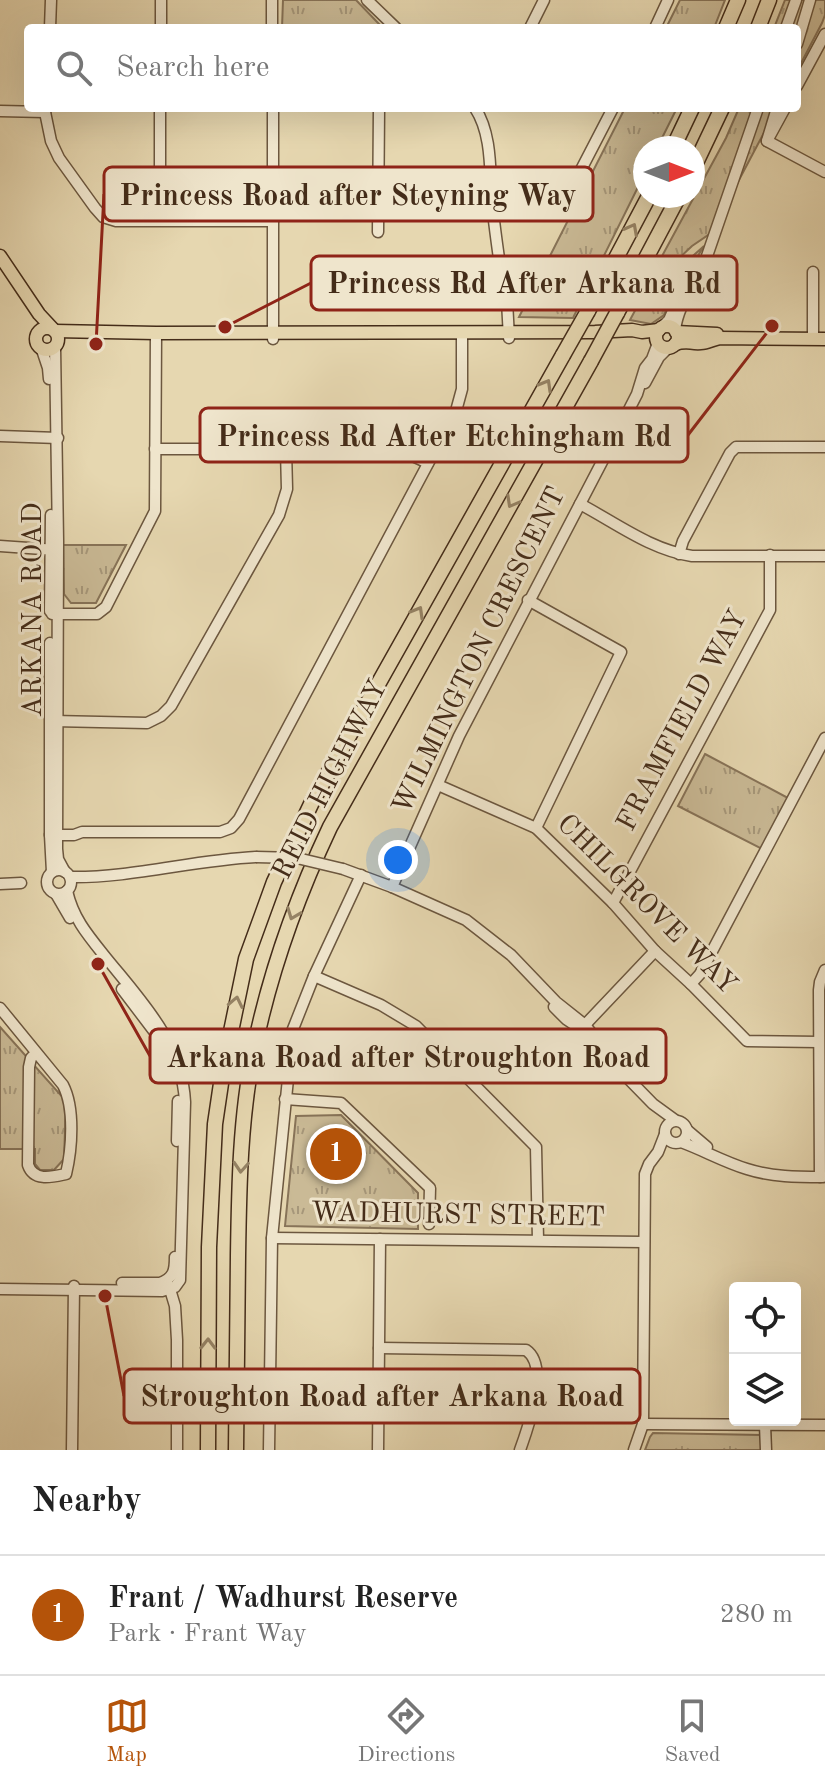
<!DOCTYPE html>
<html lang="en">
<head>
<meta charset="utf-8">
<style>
  body { margin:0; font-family:"Old Standard TT",serif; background:#f2f2f2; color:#222 }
  .controls { position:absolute; right:24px; bottom:24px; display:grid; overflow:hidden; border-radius:8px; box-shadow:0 8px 32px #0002 }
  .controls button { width:72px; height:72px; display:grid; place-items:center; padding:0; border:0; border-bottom:2px solid #e0e0e0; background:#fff; color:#222; font:40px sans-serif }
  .compass { position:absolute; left:633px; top:136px; width:72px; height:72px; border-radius:50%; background:#fff; box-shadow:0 8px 32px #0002; rotate:90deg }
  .you { position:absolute; left:398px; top:860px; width:28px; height:28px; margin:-20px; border:6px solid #fff; border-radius:50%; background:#1a73e8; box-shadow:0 0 0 12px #1a73e833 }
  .badge { display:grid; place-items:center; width:52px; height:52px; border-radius:50%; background:#b45309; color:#fff; font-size:26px; font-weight:700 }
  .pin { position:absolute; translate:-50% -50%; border:4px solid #fff; box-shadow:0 2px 8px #0006 }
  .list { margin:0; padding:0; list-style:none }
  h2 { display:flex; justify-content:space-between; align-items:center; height:104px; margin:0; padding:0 32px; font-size:34px }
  h2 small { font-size:26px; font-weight:400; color:#767676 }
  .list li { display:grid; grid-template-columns:52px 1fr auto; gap:24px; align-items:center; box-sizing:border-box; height:120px; padding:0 32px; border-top:2px solid #e0e0e0 }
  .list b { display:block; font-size:30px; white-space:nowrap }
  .list p { margin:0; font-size:26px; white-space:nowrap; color:#767676 }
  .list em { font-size:26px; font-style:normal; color:#767676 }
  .icon { flex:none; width:44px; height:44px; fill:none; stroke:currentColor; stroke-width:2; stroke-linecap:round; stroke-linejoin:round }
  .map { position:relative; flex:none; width:825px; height:1450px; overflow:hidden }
  .search { position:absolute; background:#fff; box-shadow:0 8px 32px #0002; left:24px; right:24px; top:24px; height:88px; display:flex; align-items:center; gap:20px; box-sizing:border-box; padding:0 28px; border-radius:8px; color:#767676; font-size:30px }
  .sheet { height:224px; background:#fff }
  nav { display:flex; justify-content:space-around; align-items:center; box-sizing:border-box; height:112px; border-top:2px solid #e0e0e0; background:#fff; font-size:22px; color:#767676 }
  nav a { display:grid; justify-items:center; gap:4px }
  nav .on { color:#b45309 }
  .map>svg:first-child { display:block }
  .grass { fill:url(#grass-tufts); stroke:#877358; stroke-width:2 }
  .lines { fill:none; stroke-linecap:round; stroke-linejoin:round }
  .minor-casing { stroke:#6c573f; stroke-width:13 }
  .major-casing { stroke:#442c19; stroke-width:15 }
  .highway-casing { stroke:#442c19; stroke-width:17 }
  .minor { stroke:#efe5cc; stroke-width:10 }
  .major { stroke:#e6d7b0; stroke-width:12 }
  .highway { stroke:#e6d7b0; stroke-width:14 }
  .minor-bridge-casing { stroke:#6c573f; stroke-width:13; stroke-linecap:butt }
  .highway-bridge-casing { stroke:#442c19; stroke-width:17; stroke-linecap:butt }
  .minor-bridge { stroke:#efe5cc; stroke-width:10 }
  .highway-bridge { stroke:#e6d7b0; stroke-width:14 }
  .oneway { stroke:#958264 }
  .labels { text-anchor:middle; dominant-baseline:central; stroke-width:6; stroke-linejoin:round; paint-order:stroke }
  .street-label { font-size:28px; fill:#442c19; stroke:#efe5cc }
  .leader { fill:none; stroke:#8f2418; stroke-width:3 }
  .callout-dot { fill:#8f2418; stroke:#efe5cc; stroke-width:3 }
  .callout { fill:#efe5cc; stroke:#8f2418; stroke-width:3 }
  .callout-label { font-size:30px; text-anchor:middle; font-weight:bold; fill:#442c19 }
</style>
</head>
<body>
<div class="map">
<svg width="825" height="1450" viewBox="0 0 825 1450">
  <defs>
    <pattern id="grass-tufts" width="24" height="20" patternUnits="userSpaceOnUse" patternTransform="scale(2)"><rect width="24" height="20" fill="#caba96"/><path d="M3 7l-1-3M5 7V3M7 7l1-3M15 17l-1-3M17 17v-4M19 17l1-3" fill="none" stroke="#a6977a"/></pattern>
  </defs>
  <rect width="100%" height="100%" fill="#e6d7b0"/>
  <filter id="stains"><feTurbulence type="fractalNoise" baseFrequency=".0025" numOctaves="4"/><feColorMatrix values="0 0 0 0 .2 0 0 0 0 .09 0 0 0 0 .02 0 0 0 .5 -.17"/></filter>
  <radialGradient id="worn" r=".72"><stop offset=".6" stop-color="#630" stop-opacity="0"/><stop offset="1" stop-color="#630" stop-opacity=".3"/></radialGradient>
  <g class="grass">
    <polygon points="283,0 356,0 380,25 380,28 282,28"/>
    <polygon points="680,0 725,0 714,28 666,28"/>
    <polygon points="785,0 825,0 825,15 822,23 797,71 797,28 774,28"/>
    <polygon points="625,108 677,108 657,148 645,148 645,173 573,318 519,317"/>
    <polygon points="739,108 777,108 711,233 692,246 642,293 726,138"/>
    <polygon points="704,246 669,303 664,315 651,324 630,320 638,305"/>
    <polygon points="63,545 126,545 96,603 71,603 64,594"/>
    <polygon points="705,754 788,798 762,849 678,806"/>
    <polygon points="0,1027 66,1101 64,1159 54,1170 40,1170 35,1164 35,1149 0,1149"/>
    <polygon points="341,1115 418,1193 418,1229 285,1226 296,1116"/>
    <polygon points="653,1433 762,1435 762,1450 645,1450 650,1437"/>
  </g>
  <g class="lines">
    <defs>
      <g id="minor">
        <polyline points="272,0 272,28"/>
        <polyline points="367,0 396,28"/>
        <polyline points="50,28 51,0"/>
        <polyline points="161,28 161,0"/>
        <polyline points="530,28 544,0"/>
        <polyline points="655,28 668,0"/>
        <polyline points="786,28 796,0"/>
        <polyline points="797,44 810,0"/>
        <polyline points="797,86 825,34"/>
        <polyline points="46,108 45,112 51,141 59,158 95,208 103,217 116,221 273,221"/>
        <path d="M475,108C494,137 489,178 493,212C496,239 500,266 504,293L507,301L509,338"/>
        <polyline points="777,108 767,141 785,108"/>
        <polyline points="0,111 45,112"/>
        <polyline points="767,141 825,172"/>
        <polyline points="493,211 551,204 562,200 570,191 613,108"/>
        <polyline points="160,220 160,108"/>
        <polyline points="378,232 379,108"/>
        <polyline points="663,326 669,320 681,293"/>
        <path d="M675,330C678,304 696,283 706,259L758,108"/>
        <polyline points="273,339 273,108"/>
        <polyline points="813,339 813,272"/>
        <polyline points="55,347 58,541 57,849 58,859 65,872"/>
        <polyline points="42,350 48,368 49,379"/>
        <polyline points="645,383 659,357 668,348"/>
        <polyline points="0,436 58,438"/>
        <polyline points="155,449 391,449 402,451 428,463"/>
        <path d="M580,504C616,523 651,550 692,556H825"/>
        <polyline points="0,546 57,550"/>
        <polyline points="679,554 683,541 730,453 736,447 825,447"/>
        <polyline points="528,600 621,652 536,828"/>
        <polyline points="50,611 51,515"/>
        <polyline points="52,614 97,614 106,607 155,511 156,333"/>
        <polyline points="50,643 50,835 52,872"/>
        <polyline points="53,721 147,723 161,716 171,706 279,515 287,489 286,450"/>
        <polyline points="438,785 536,828 613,903 655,951 691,984 747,1041 819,1042"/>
        <polyline points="50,835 74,835 82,832 220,832 231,828 239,819 456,411 462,389 462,332"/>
        <polyline points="343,869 392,887 466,920 511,955 556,1002 585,1025 604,1049 608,1058"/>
        <circle cx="59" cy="882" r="12"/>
        <path d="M70,877C132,878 193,860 256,857"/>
        <polyline points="0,884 21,883"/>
        <polyline points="392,887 459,736 616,435 637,394 645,368 652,359 658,343"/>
        <polyline points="56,894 70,918"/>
        <polyline points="613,903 770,610 770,555"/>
        <polyline points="314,976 381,1005 416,1026 536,1147 538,1240"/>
        <polyline points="691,984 700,974 825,738"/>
        <polyline points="122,989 163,1043"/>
        <polyline points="554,1007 566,1019 581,1029 592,1047 608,1058 653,1104 675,1120"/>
        <path d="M0,1008L63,1085C75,1108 72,1149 66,1174C52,1177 34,1182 28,1165L29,1067L31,1058L36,1053"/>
        <polyline points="582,1028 655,951"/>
        <polyline points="285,1099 341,1103 430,1188 429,1224"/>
        <circle cx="676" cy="1132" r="11"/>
        <polyline points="687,1130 707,1147"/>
        <polyline points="177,1141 178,1101"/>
        <path d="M681,1142C703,1150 724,1162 747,1169C772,1177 797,1177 823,1177"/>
        <polyline points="820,1177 819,990 820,982 825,970"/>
        <polyline points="272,1238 644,1242"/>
        <path d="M122,1283H160C174,1278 175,1270 175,1257"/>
        <polyline points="169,1286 175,1306 177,1340 177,1450"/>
        <path d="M0,1289L162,1291L175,1287L180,1280L185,1102C182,1041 139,999 103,954C86,933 73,917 67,891"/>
        <path d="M379,1348L526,1350C550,1366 528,1428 520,1450"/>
        <polyline points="643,1424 825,1425"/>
        <polyline points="765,1425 766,1450"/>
        <polyline points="72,1450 74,1286"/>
        <polyline points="269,1450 272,1238 293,1029 314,976 361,875"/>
        <polyline points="378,1450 380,1239"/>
        <polyline points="634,1450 643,1424 645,1174 649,1164 658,1152 665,1134"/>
      </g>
      <g id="major">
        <polyline points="0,256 39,314 53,329"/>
        <circle cx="667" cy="337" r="11"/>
        <circle cx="47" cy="339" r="11"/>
        <polyline points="55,331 156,333 595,332 632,330 642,332 659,330"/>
        <polyline points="676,332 717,334"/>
        <path d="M675,344C688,340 690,344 701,343C708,343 713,339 720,338L825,339"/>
      </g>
      <g id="highway">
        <polyline points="726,28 738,0"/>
        <polyline points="758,28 769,0"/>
        <polyline points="673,148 692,108"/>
        <polyline points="693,169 722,108"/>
        <polyline points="588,311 649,196"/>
        <polyline points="617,313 679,196"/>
        <polyline points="208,1450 209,1247 215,1124 223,1070 246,959 274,882 313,800 563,355"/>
        <path d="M236,1450C237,1385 237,1321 238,1256C239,1188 240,1117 254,1050C270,972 296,899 330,827L591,361"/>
      </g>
    </defs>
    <use href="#minor" class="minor-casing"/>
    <use href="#major" class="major-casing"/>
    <use href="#highway" class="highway-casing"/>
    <use href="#minor" class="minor"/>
    <use href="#major" class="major"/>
    <use href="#highway" class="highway"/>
    <defs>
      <polyline id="minor-bridge" points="256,857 297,858 343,869"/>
      <g id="highway-bridge">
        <polyline points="563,355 588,311"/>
        <polyline points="591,361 617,313"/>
      </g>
    </defs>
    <use href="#minor-bridge" class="minor-bridge-casing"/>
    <use href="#highway-bridge" class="highway-bridge-casing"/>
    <use href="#minor-bridge" class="minor-bridge"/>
    <use href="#highway-bridge" class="highway-bridge"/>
  </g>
  <defs><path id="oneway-chevron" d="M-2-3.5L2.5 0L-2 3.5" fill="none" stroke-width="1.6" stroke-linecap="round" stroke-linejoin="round" transform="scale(2)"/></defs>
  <g class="oneway">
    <use href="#oneway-chevron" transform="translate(632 229) rotate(-62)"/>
    <use href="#oneway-chevron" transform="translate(546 385) rotate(-60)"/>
    <use href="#oneway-chevron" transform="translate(512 502) rotate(119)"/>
    <use href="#oneway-chevron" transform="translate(418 612) rotate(-60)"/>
    <use href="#oneway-chevron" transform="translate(293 914) rotate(111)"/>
    <use href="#oneway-chevron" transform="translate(236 1002) rotate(-78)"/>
    <use href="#oneway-chevron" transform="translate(241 1167) rotate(94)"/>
    <use href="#oneway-chevron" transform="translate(208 1344) rotate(-89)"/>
  </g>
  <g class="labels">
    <g class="street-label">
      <text transform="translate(34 610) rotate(-90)">ARKANA ROAD</text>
      <text transform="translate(480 651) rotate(-64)">WILMINGTON CRESCENT</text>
      <text transform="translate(683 721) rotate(-62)">FRAMFIELD WAY</text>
      <text transform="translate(331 780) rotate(-63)">REID HIGHWAY</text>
      <text transform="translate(646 905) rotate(45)">CHILGROVE WAY</text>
      <text transform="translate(458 1216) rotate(1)">WADHURST STREET</text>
    </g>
  </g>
  <path class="leader" d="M96 344L104 194M225 327L311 283M772 326L688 435M98 964L150 1056M105 1296L124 1396"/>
  <g class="callout-dot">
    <circle cx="96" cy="344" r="8"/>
    <circle cx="225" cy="327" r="8"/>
    <circle cx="772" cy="326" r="8"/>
    <circle cx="98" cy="964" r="8"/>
    <circle cx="105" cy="1296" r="8"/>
  </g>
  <g class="callout">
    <rect x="104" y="167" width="489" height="54" rx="8"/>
    <rect x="311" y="256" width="426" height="54" rx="8"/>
    <rect x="200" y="408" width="488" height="54" rx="8"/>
    <rect x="150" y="1029" width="516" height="54" rx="8"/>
    <rect x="124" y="1369" width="516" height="54" rx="8"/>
  </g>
  <g class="callout-label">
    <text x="348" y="205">Princess Road after Steyning Way</text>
    <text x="524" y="293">Princess Rd After Arkana Rd</text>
    <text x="444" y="446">Princess Rd After Etchingham Rd</text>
    <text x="408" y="1067">Arkana Road after Stroughton Road</text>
    <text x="382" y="1406">Stroughton Road after Arkana Road</text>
  </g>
  <rect width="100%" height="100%" filter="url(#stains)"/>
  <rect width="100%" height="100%" fill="url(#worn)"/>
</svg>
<div class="controls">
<button><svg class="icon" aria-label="locate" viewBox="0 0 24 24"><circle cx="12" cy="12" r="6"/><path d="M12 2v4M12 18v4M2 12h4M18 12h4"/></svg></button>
<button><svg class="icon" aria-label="layers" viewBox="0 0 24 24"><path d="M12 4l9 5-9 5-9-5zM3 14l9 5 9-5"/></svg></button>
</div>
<svg class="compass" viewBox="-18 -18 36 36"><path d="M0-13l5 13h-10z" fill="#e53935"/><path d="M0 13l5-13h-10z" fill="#767676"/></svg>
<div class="you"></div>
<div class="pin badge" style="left:336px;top:1154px">1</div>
<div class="search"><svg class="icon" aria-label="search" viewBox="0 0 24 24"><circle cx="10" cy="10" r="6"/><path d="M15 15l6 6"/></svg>Search here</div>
</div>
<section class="sheet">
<h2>Nearby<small></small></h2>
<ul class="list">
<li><span class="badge">1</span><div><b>Frant / Wadhurst Reserve</b><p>Park · Frant Way</p></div><em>280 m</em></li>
</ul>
</section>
<nav>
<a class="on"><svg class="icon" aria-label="map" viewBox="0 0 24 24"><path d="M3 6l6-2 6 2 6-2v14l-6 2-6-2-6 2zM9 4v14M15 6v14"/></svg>Map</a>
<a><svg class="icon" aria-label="directions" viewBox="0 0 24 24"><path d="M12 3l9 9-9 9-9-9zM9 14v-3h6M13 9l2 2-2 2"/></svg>Directions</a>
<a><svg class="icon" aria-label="saved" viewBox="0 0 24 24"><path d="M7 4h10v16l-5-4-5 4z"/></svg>Saved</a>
</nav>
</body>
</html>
